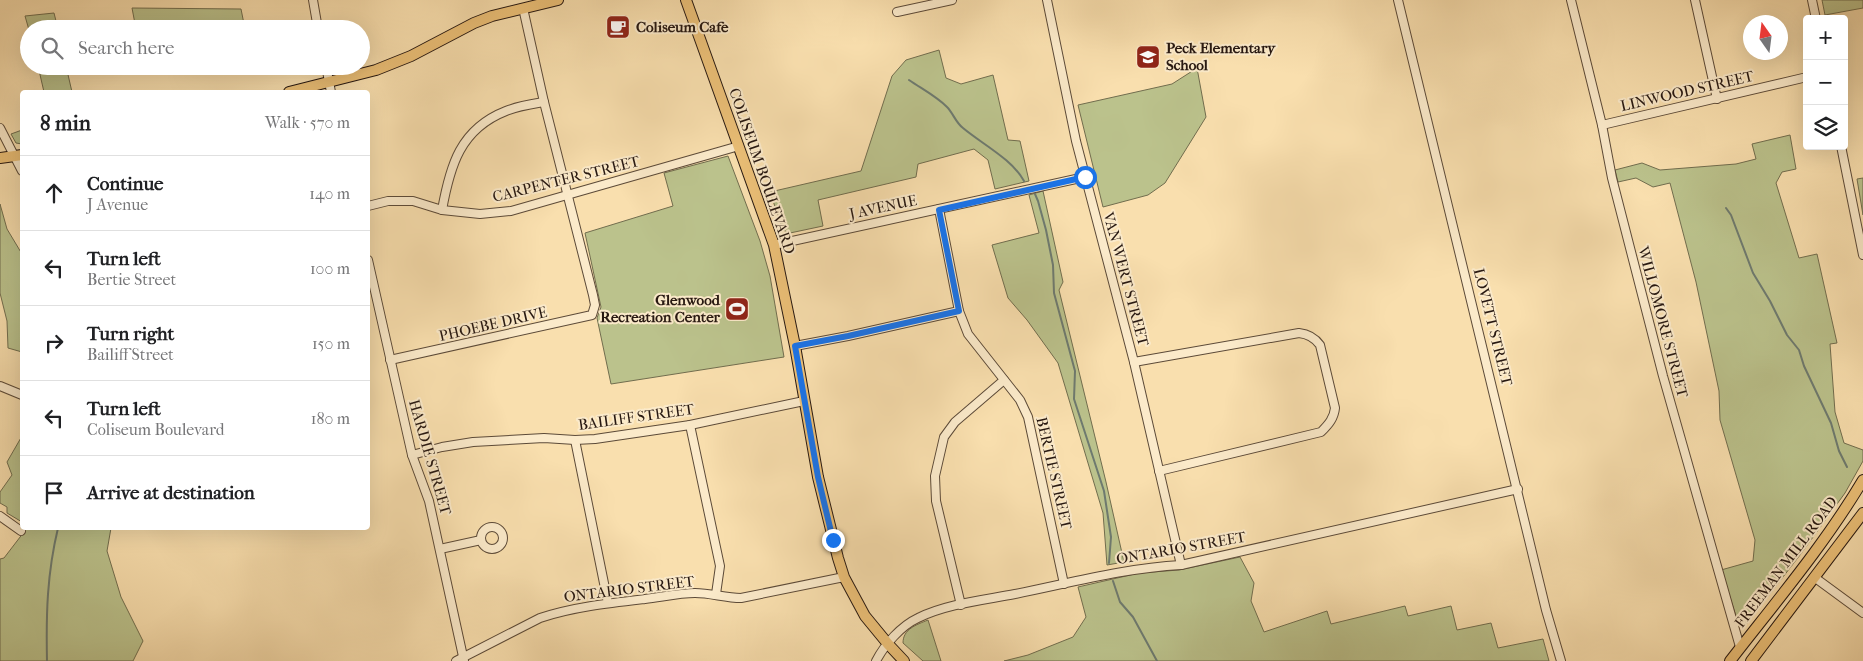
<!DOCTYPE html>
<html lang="en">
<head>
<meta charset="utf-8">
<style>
  body { margin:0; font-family:"IM FELL French Canon",serif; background:#f2f2f2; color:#202124 }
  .controls { position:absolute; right:15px; top:15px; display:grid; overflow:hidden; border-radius:5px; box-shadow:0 5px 20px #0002 }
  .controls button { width:45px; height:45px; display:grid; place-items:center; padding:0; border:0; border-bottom:1px solid #e0e0e0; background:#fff; color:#202124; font:25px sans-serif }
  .compass { position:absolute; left:1743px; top:15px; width:45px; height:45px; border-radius:50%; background:#fff; box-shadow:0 5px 20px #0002; rotate:346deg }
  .stop { position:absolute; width:15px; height:15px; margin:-11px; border:4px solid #1a73e8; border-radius:50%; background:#fff }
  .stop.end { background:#1a73e8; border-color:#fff; box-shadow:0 1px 5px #0008 }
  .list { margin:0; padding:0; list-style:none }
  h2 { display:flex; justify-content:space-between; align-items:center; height:65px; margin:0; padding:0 20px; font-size:21px }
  h2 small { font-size:16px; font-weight:400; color:#757577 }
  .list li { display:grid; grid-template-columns:32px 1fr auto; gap:15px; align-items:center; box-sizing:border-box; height:75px; padding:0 20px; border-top:1px solid #e0e0e0 }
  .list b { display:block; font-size:19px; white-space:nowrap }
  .list p { margin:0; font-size:16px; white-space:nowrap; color:#757577 }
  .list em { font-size:16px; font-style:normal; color:#757577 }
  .icon { flex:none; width:28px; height:28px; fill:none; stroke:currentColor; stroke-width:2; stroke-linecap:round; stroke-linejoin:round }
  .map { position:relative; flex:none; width:1863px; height:661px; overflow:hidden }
  .search { position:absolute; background:#fff; box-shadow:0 5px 20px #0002; left:20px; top:20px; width:350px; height:55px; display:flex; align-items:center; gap:12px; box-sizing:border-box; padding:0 18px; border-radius:28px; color:#757577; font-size:19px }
  .panel { position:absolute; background:#fff; box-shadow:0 5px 20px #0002; left:20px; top:90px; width:350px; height:440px; border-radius:5px }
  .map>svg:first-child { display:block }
  .green { fill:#bbc28c; stroke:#716d4e }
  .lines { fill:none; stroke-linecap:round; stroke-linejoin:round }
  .stream { stroke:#6e7a6f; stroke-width:2 }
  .minor-casing { stroke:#5c4a38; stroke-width:10 }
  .major-casing { stroke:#271811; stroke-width:12 }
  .minor { stroke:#fbeaca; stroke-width:8 }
  .major { stroke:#ecc077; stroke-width:10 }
  .route { stroke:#1a73e8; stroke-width:6 }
  .labels { text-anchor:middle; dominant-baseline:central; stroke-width:4; stroke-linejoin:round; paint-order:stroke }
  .poi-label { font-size:15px; font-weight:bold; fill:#271811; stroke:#fbeaca; text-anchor:start }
  .street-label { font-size:15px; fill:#271811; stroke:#fbeaca }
</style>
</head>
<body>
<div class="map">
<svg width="1863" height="661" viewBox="0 0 1863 661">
  <rect width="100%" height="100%" fill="#f9dfae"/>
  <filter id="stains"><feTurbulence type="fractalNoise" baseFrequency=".004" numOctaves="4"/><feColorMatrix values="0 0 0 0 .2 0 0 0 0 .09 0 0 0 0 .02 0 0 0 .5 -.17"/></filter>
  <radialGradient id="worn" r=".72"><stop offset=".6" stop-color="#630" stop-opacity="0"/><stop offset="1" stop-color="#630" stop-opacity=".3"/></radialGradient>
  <g class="green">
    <polygon points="1822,0 1863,0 1863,8 1825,15"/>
    <polygon points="132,8 241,9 245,29 136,29"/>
    <polygon points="54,13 58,29 29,29 29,30 25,16"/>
    <polygon points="939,50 946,78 961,84 993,75 1008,140 1020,141 1029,181 995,189 988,160 974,149 918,164 916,177 818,200 823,226 790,233 783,230 770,192 861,171 892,76 906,60"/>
    <polygon points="38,66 66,66 72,92 44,92"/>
    <polygon points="1197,68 1206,117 1165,183 1148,195 1103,207 1078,105 1172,84"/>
    <polygon points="22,130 22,144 16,143 11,134"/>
    <polygon points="1790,135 1796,169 1782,172 1776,183 1799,258 1817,254 1837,343 1830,344 1835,412 1844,443 1863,450 1863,461 1845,493 1800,555 1745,626 1741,625 1738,622 1721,570 1753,561 1755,540 1720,420 1719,391 1696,282 1670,183 1653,187 1636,178 1618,182 1615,170 1642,163 1660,170 1736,164 1756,159 1752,144"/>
    <polygon points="728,156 760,241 770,276 784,357 611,384 597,318 601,307 585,233 673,206 664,173"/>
    <polygon points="1863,178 1863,215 1857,179"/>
    <polygon points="1043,191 1063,282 1059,290 1106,482 1124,562 1107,565 1103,513 1058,363 1027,320 1008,298 992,245 1039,233 1029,195"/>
    <polygon points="0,204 7,229 22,254 22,352 8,348 7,321 0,293"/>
    <polygon points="22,436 22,522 7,513 7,507 0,503 0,492 12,475 7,462"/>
    <polygon points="27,528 111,528 107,551 121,597 143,641 133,661 0,661 0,559 4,558"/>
    <polygon points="1240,557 1254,583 1251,601 1264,632 1327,611 1331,624 1405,606 1408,616 1451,606 1457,630 1491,623 1498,648 1543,639 1549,661 1004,661 1028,655 1073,637 1086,617 1078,587 1139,573 1179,570"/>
    <path d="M928,620L941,661H923L903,643C903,629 916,625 928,620Z"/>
  </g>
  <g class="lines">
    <g class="stream">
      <path d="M909,80C922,89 936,96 947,107C953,113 956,123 963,128C982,144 1012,159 1024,181"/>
      <polyline points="1035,194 1038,201 1046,230 1053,265 1054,293 1075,371 1074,399 1104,491 1111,537 1109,563"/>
      <polyline points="1726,208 1731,215 1753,273 1770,301 1787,335 1799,350 1804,366 1831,423 1839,451 1847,467"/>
      <polyline points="1113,581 1120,602 1133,617 1157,661"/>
      <path d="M47,661C46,614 47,574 58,528"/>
    </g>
    <defs>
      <g id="minor">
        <polyline points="313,0 318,29"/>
        <polyline points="1047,0 1076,141 1134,362 1181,565"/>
        <polyline points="1398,0 1546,610 1561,661"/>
        <polyline points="1571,0 1602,125 1612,178 1663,376 1740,647"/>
        <polyline points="1695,0 1717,99"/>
        <polyline points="1812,0 1816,19"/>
        <polyline points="897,12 952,0"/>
        <polyline points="326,66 331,92"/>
        <polyline points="1602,125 1807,77"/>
        <polyline points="0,128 22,171"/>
        <polyline points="1841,146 1863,255"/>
        <polyline points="368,206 388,201 413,201 442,210 480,214 511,211 739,146"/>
        <polyline points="939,209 959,311 968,334 1020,400 1028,417 1064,584"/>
        <path d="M442,210C450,166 460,129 506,111C518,106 532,104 544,102"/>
        <polyline points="774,245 1085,177"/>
        <polyline points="368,260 412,455 429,501 464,661"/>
        <polyline points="795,346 848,336 959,311"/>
        <polyline points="390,360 592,315 595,305 593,295 544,102 523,8"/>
        <path d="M1134,362L1299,333C1308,334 1315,338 1320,345L1335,408C1334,418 1329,424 1321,432L1159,471"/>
        <polyline points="0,386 22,395"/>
        <polyline points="690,425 720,566 716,594"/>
        <polyline points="575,440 608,603"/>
        <polyline points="412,455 442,447 473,442 544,438 575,440 595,439 690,425 804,401"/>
        <polyline points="0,516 21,531"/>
        <circle cx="492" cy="538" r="11"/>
        <polyline points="440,549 481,540"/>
        <polyline points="1814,577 1863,613"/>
        <polyline points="961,605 936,501 935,476 944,437 955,422 1004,380"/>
        <path d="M456,661L540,618C573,607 610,603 645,599C662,597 679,593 695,593C711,593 725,598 741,598L844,577"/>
        <path d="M876,661C885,644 901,626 918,618C946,604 984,600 1015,594C1070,583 1125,568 1181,565L1518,489"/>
      </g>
      <g id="major">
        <polyline points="686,0 774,245 795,346 818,477 838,558 844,577 865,616 888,644 904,661"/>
        <polyline points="289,92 376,70 411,56 474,23 492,16 558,0"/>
        <polyline points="0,158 22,155"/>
        <path d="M1730,661C1775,603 1825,544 1863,480"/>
        <polyline points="1751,661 1863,513"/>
      </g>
    </defs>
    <use href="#minor" class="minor-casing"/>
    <use href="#major" class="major-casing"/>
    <use href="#minor" class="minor"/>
    <use href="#major" class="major"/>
  </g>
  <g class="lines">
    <polyline class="route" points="833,540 818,477 795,346 848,336 959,311 939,210 1085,177"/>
  </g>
  <defs>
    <symbol id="cafe-square" viewBox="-11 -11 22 22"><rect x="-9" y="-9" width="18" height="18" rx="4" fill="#8f2418" stroke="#fbeaca"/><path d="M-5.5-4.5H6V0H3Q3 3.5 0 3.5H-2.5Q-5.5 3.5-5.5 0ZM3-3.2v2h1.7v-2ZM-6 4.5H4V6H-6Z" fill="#fff"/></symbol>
    <symbol id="school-square" viewBox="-11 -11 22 22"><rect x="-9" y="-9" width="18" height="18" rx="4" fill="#8f2418" stroke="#fbeaca"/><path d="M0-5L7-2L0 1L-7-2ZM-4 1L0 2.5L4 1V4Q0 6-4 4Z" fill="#fff"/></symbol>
    <symbol id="stadium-square" viewBox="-11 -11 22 22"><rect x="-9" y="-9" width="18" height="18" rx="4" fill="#8f2418" stroke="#fbeaca"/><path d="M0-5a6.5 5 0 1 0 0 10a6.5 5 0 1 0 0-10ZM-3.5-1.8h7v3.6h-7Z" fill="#fff"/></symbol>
  </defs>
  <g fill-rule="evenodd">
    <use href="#cafe-square" x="604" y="13" width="28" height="28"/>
    <use href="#school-square" x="1134" y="43" width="28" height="28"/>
    <use href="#stadium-square" x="723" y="295" width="28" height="28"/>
  </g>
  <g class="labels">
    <g class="poi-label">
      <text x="636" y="27">Coliseum Cafe</text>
      <text x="1166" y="48">Peck Elementary<tspan x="1166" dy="17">School</tspan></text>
      <text x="720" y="300" text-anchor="end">Glenwood<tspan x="720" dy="17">Recreation Center</tspan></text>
    </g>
    <g class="street-label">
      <text transform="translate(1687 91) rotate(-13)">LINWOOD STREET</text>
      <text transform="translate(762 171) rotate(71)">COLISEUM BOULEVARD</text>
      <text transform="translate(566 179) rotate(-14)">CARPENTER STREET</text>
      <text transform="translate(883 207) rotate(-12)">J AVENUE</text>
      <text transform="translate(1126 279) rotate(75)">VAN WERT STREET</text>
      <text transform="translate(1663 322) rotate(75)">WILLOMORE STREET</text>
      <text transform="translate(493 324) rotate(-13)">PHOEBE DRIVE</text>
      <text transform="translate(1493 327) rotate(76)">LOVETT STREET</text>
      <text transform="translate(636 417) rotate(-8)">BAILIFF STREET</text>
      <text transform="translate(430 457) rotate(74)">HARDIE STREET</text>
      <text transform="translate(1054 473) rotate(77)">BERTIE STREET</text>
      <text transform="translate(1181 548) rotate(-10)">ONTARIO STREET</text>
      <text transform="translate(1786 562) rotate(-53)">FREEMAN MILL ROAD</text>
      <text transform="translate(629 589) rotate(-7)">ONTARIO STREET</text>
    </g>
  </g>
  <rect width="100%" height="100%" filter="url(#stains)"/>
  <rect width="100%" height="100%" fill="url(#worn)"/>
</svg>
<div class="controls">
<button>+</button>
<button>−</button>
<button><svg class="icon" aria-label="layers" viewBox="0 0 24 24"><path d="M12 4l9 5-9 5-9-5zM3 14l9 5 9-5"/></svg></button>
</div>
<svg class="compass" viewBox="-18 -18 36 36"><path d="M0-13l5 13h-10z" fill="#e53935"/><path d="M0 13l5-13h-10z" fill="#757577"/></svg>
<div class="stop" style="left:1085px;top:177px"></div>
<div class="stop end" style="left:833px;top:540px"></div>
<div class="search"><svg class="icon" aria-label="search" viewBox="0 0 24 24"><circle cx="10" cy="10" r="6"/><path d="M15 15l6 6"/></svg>Search here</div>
<section class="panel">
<h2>8 min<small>Walk · 570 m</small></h2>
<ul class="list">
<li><svg class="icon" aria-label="ahead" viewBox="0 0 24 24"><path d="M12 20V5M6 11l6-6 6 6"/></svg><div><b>Continue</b><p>J Avenue</p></div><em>140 m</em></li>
<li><svg class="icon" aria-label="left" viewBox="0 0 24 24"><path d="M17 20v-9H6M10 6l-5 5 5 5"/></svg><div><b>Turn left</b><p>Bertie Street</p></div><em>100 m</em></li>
<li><svg class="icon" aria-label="right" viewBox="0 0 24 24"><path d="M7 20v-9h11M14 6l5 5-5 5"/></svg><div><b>Turn right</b><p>Bailiff Street</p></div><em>150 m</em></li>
<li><svg class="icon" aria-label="left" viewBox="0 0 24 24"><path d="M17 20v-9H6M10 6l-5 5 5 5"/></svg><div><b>Turn left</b><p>Coliseum Boulevard</p></div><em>180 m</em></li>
<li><svg class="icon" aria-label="arrive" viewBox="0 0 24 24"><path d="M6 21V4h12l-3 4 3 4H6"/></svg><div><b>Arrive at destination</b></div></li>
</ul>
</section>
</div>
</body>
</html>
